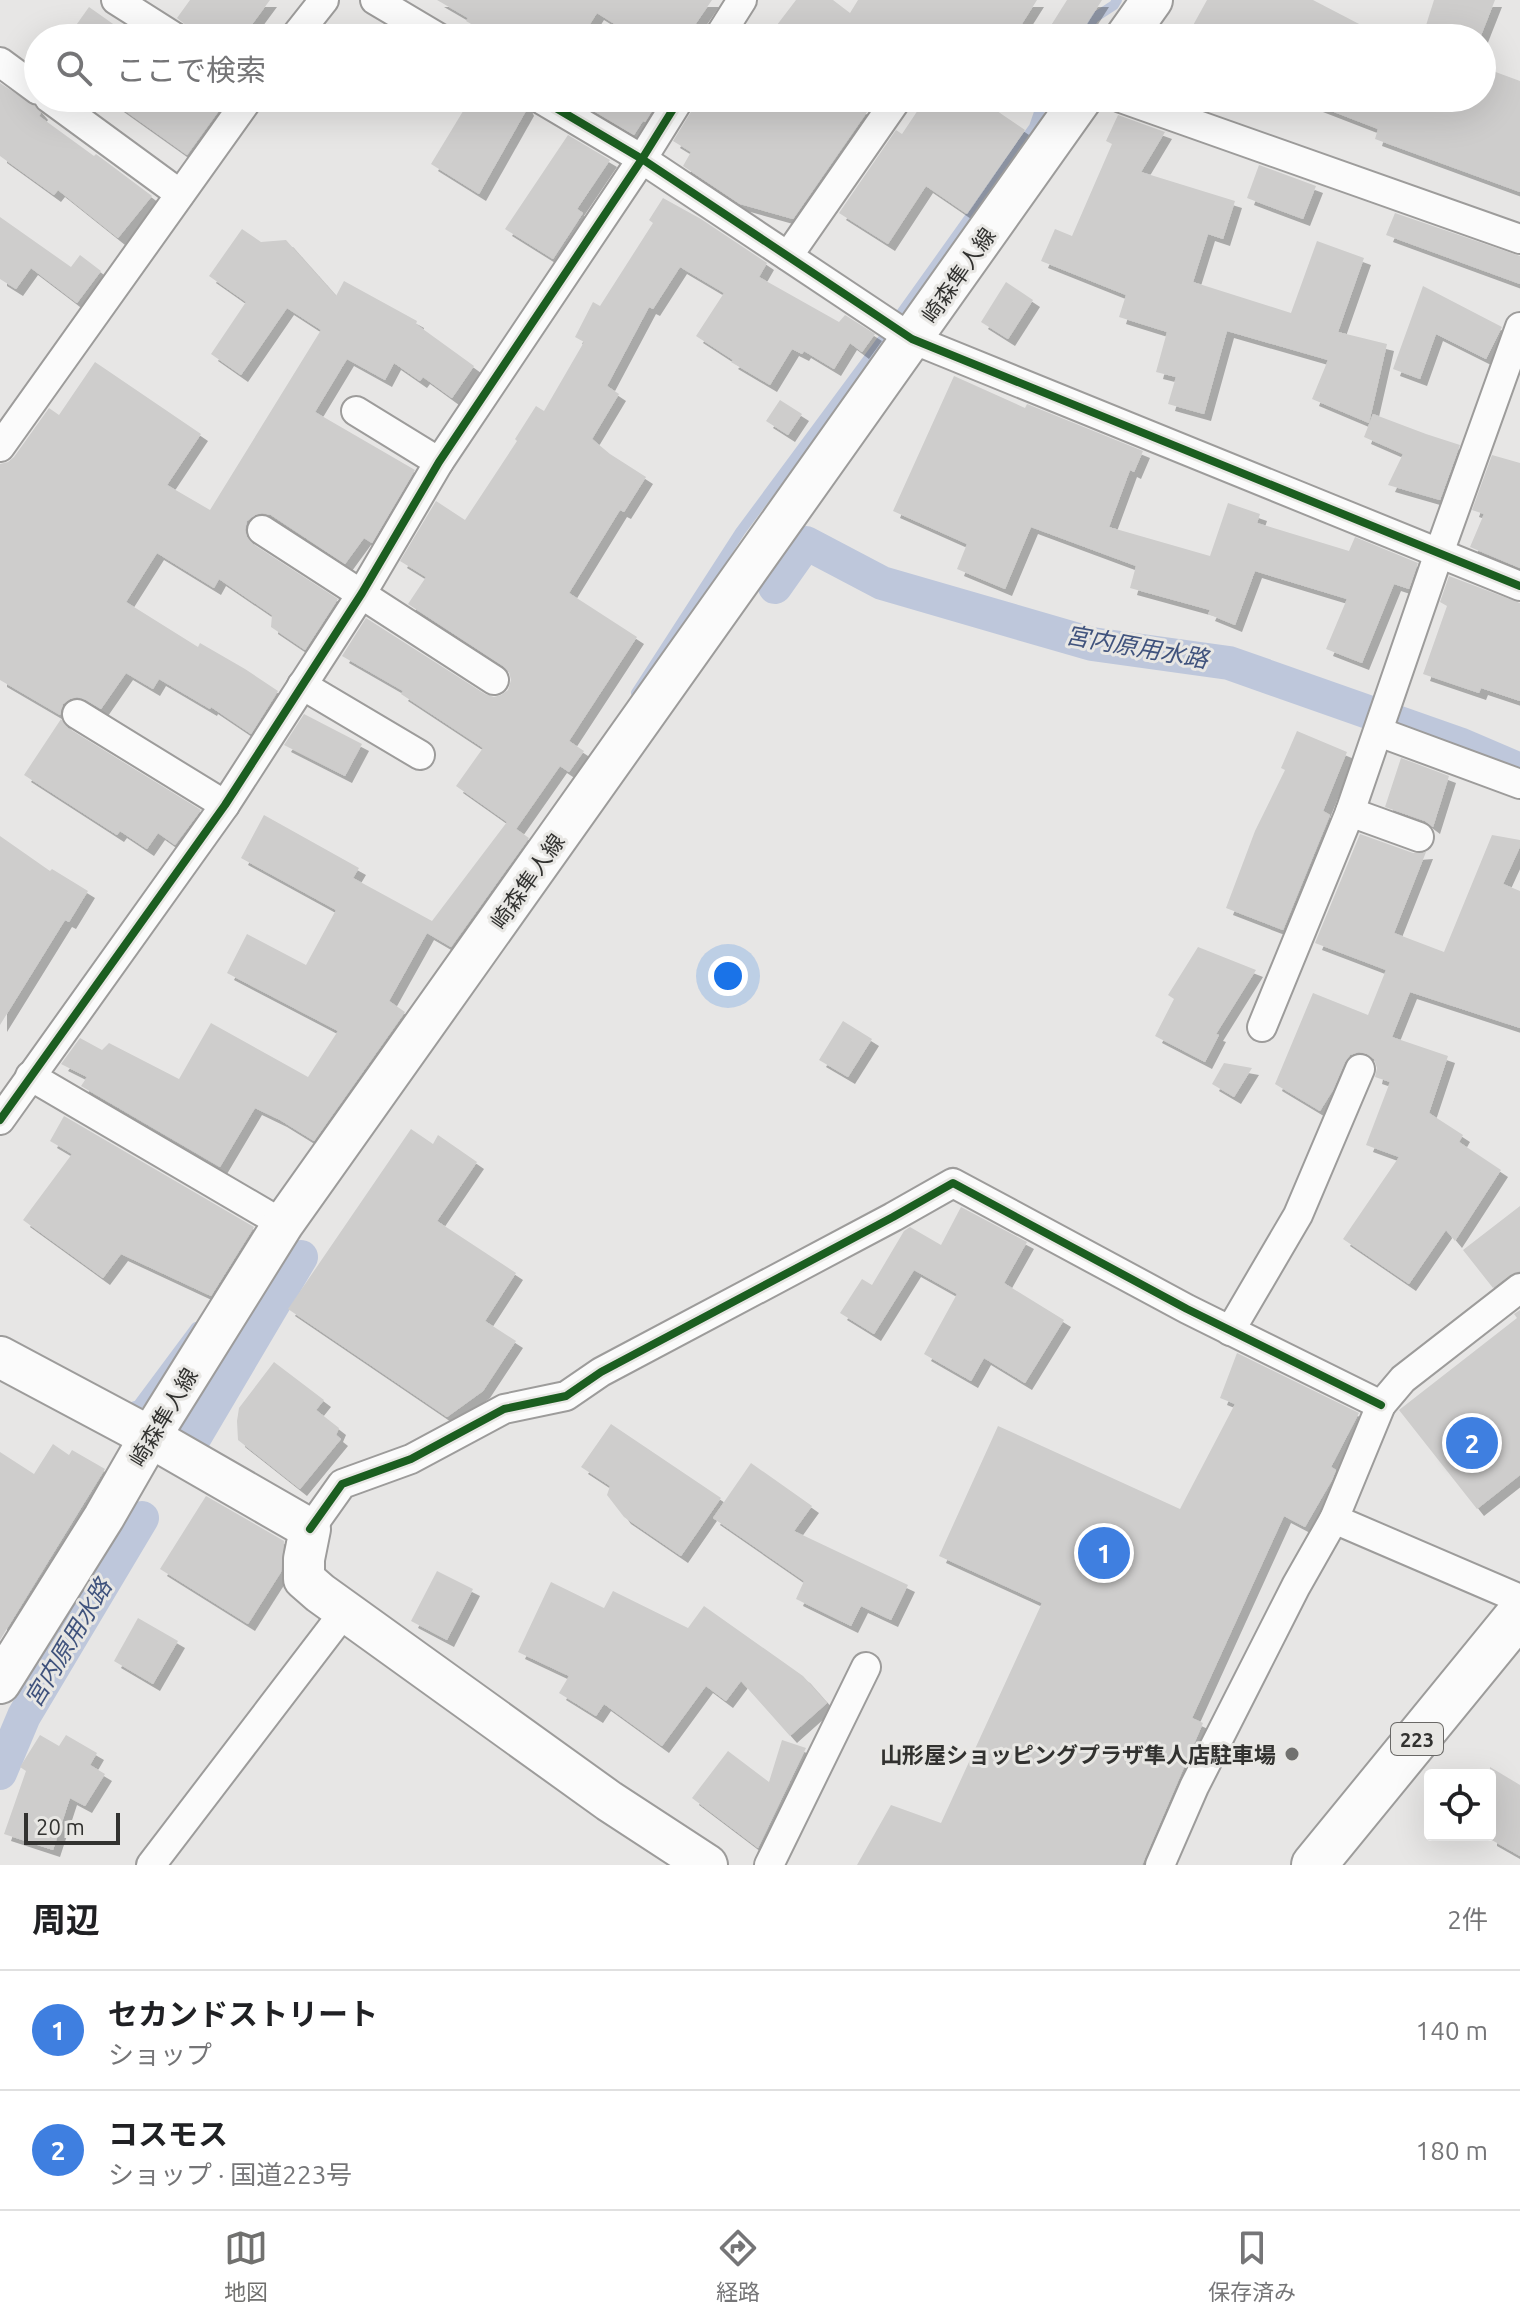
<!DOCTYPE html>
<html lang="ja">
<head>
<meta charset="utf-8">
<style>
  body { margin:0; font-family:Ubuntu,"Noto Sans JP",sans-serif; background:#f6f6f6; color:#202124 }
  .controls { position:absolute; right:24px; bottom:24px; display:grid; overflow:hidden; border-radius:8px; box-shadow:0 8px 32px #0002 }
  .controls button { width:72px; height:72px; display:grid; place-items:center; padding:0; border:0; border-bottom:2px solid #e0e0e0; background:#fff; color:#202124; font:40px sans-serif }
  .scale { position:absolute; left:24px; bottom:20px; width:96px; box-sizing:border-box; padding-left:8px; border:4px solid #323230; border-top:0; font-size:22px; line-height:28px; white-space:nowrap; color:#323230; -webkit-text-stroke:6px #e8e7e4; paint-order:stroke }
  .you { position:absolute; left:728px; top:976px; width:28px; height:28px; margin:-20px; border:6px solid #fff; border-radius:50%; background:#1a73e8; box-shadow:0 0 0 12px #1a73e833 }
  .badge { display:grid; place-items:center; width:52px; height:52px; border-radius:50%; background:#71716f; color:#fff; font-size:26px; font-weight:700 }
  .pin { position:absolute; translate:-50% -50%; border:4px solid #fff; box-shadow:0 2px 8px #0006 }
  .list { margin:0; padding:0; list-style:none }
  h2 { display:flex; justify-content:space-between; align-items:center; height:104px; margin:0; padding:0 32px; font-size:34px }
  h2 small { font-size:26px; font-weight:400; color:#757577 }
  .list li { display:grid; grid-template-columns:52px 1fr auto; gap:24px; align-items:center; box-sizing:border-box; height:120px; padding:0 32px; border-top:2px solid #e0e0e0 }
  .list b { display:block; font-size:30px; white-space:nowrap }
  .list p { margin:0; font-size:26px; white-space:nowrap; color:#757577 }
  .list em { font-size:26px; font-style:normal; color:#757577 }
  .icon { flex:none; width:44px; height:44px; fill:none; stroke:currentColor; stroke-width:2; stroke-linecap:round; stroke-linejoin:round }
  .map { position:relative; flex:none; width:1520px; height:1865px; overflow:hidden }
  .search { position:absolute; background:#fff; box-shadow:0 8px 32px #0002; left:24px; right:24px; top:24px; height:88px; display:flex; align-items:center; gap:20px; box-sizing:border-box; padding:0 28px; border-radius:44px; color:#757577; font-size:30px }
  .sheet { height:344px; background:#fff }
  nav { display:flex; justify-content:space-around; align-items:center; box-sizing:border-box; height:112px; border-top:2px solid #e0e0e0; background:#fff; font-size:22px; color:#757577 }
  nav a { display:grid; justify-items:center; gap:4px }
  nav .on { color:#71716f }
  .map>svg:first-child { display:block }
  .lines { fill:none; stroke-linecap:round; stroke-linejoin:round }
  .stream { stroke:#bec7db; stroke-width:10 }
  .canal { stroke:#bec7db; stroke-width:34 }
  .building { fill:#cecdcc; filter:url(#shadow) }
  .street-casing { stroke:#9d9c9b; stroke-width:32 }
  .secondary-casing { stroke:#9d9c9b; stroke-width:44 }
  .highway-casing { stroke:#9d9c9b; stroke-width:48 }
  .street { stroke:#fbfbfb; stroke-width:28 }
  .secondary { stroke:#fbfbfb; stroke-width:40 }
  .highway { stroke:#fbfbfb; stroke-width:44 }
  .cycleway-casing { stroke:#e8e7e4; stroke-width:13 }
  .cycleway { stroke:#1b5e20; stroke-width:8 }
  .poi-dot { fill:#71716f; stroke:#e8e7e4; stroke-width:3 }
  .labels { text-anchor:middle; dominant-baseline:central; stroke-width:6; stroke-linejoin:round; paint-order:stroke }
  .shield { fill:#e8e7e4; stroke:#696866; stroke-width:2 }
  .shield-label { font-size:20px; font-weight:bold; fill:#323230 }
  .street-label { font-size:22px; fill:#323230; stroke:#e8e7e4 }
  .poi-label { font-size:22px; font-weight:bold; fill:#323230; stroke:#e8e7e4; text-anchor:end }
  .water-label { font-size:24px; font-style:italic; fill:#40537d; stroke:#e8e7e4 }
</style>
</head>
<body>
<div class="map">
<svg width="1520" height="1865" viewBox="0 0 1520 1865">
  <defs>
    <filter id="shadow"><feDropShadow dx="7" dy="7" stdDeviation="0" flood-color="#0004"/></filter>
  </defs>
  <rect width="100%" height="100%" fill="#e7e6e5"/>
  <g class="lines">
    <g class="stream">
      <polyline points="1081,38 1094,18 1114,5 1117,0"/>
      <polyline points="897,319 1034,127 1044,98"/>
      <polyline points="636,693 740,532 882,340"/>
      <polyline points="124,1410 138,1405 196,1327"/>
    </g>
    <g class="canal">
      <polyline points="775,587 806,543 882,583 1092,644 1229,663 1459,744 1520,770"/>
      <polyline points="190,1445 301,1257"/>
      <polyline points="0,1773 24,1716 142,1518"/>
    </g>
  </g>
  <g class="building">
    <polygon points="190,0 270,0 242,38 193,38 191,29 177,18"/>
    <polygon points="437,0 712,0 686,38 637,38 597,13 581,38 495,38 466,21 468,18"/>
    <polygon points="796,0 833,0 850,13 858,0 1037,0 1013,38 767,38"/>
    <polygon points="1067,0 1102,0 1078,38 1068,38 1050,27"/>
    <polygon points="1207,0 1313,0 1386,38 1186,38"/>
    <polygon points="1434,0 1495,0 1480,38 1422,38"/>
    <polygon points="89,7 133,38 67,38"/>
    <polygon points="1482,67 1520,81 1520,192 1375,139 1378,129 1303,100 1303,98 1482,98"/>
    <polygon points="0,83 35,106 41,113 39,116 94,156 96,154 152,196 118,238 58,190 54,195 0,156"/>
    <polygon points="107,98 228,98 187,155"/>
    <polygon points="471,98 522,98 527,109 479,194 431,164"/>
    <polygon points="572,98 660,98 645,122 643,121 634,135"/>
    <polygon points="697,98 702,98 724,112 733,98 845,98 867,112 793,219 740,204 683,166 691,152 673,141 694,107"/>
    <polygon points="926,98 978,98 1025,130 967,214 926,186 888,244 839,213 896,130 902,134"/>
    <polygon points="1118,115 1165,132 1141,172 1235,201 1223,239 1208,234 1193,282 1291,313 1317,241 1364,258 1338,332 1387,344 1369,423 1312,399 1328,360 1227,331 1204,414 1168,404 1176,377 1156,372 1167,332 1119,317 1126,295 1041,261 1055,229 1072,236 1112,144 1106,141"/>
    <polygon points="568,135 610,160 577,209 583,213 553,259 505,229"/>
    <polygon points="1259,165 1316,186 1303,219 1247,198"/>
    <polygon points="663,198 701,219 767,263 759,277 839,322 845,315 875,334 862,352 850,343 834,369 804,351 802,354 792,349 770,385 731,362 733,360 696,336 724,293 680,267 653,309 649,307 607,386 619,394 592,439 610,454 646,477 624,512 620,510 569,593 637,637 569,741 584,751 569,772 560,766 516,829 529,838 451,947 427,933 389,1001 405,1012 314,1141 280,1120 255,1108 220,1167 81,1086 87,1077 61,1064 80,1038 102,1050 109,1043 179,1079 211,1023 308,1077 338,1031 227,973 247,934 306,965 336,910 241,858 264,815 359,868 353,878 432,921 507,822 456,786 483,748 401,694 403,691 342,656 366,618 485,694 494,697 501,695 508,690 511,680 509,672 503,666 408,604 426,577 400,561 436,501 465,520 517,441 515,439 536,406 544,411 584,342 575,337 593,302 600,306 653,223 649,220"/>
    <polygon points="1395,213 1520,256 1520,284 1386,235"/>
    <polygon points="0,217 71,267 80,255 101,271 77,303 31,268 16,289 0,279"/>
    <polygon points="242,229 261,242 286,240 336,296 344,281 417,321 416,324 474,366 452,398 423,377 420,381 394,363 385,380 347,359 315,412 415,470 372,543 364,538 345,564 271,515 262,513 255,515 247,521 245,530 247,537 253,544 338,599 305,650 271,627 272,615 219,579 214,588 157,553 126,602 198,647 200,643 245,669 278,691 251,734 211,707 210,709 159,679 153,689 126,673 101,709 86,700 77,697 70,699 63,704 60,715 0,680 0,464 8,462 14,457 49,408 59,415 95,362 201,434 167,485 210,510 321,330 287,308 241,375 211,354 246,302 209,276"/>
    <polygon points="1006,282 1033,300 1008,339 981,322"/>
    <polygon points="1423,286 1502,327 1486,359 1436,334 1420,379 1393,369"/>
    <polygon points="954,376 1025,408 1027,404 1143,451 1134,472 1130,470 1109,527 1210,556 1228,503 1260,514 1257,523 1349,551 1355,537 1418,563 1409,589 1394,584 1362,663 1326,649 1347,599 1255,571 1235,625 1208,614 1210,610 1130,588 1136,566 1031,527 1005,589 957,569 967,544 893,511"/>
    <polygon points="780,400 802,414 788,435 766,421"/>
    <polygon points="1373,414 1426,434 1460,445 1440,500 1388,485 1403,454 1364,437"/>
    <polygon points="1492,455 1520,463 1520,568 1470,547 1484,514 1472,510"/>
    <polygon points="1449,576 1520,603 1520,701 1481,688 1479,693 1423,674 1447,606 1440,602"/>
    <polygon points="304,714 362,744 345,776 284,745"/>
    <polygon points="61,719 68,728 201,810 175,845 158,833 147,849 120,831 117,835 24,775"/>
    <polygon points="1297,731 1347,752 1323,811 1330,815 1283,930 1226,908 1255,831 1285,770 1281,768"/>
    <polygon points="1401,758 1449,776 1433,827 1425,821 1385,807"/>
    <polygon points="1360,834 1413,853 1426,852 1394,933 1444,952 1492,835 1520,840 1520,847 1503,884 1520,891 1520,1028 1410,992 1392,1037 1448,1056 1429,1113 1463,1135 1459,1142 1501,1170 1455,1241 1446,1230 1409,1284 1343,1239 1399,1157 1366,1145 1390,1082 1375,1077 1377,1068 1374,1059 1367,1054 1359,1052 1350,1055 1345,1062 1333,1090 1320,1111 1275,1084 1313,993 1368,1015 1386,970 1315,943"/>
    <polygon points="0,836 50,871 52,869 88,891 69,922 65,920 0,1025"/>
    <polygon points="1198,947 1256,970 1216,1034 1219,1035 1205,1062 1155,1036 1174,999 1168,995"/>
    <polygon points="843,1021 872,1039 848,1077 819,1060"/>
    <polygon points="1224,1063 1252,1068 1234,1097 1212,1084"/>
    <polygon points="64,1116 254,1227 211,1296 121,1254 103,1278 23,1220 72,1154 50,1141"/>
    <polygon points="411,1129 433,1144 438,1135 477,1162 437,1221 516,1273 485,1321 516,1341 483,1391 447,1417 288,1309"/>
    <polygon points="1520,1206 1520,1271 1510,1275 1493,1288 1463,1250"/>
    <polygon points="961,1207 1027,1242 1004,1283 1064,1320 1025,1383 984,1358 971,1381 924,1354 957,1294 914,1270 874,1334 840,1313 862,1279 872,1285 904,1231 910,1227 941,1245"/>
    <polygon points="1520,1310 1520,1475 1477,1509 1399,1410 1517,1318 1514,1314"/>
    <polygon points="1237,1353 1359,1413 1331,1467 1336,1470 1332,1480 1305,1527 1284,1516 1192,1718 1203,1723 1142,1865 857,1865 891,1805 941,1823 1042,1603 939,1556 998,1426 1180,1509 1235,1404 1220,1398"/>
    <polygon points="274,1362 324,1400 316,1410 339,1428 336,1435 341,1439 300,1489 238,1440 237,1421 239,1408"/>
    <polygon points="611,1424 721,1498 681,1556 624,1517 607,1495 610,1486 581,1467"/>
    <polygon points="53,1444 69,1455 72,1450 105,1469 0,1640 0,1452 34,1474"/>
    <polygon points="751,1463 812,1506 794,1531 908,1585 891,1620 861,1606 851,1626 796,1599 804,1581 713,1518"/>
    <polygon points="206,1496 284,1541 281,1572 248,1624 160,1569"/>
    <polygon points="437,1571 473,1589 447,1640 411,1621"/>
    <polygon points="551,1582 604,1608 613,1591 688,1628 704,1606 803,1676 827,1703 790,1736 741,1681 726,1701 706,1686 662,1746 604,1704 596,1716 559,1693 569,1676 518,1652"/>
    <polygon points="138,1618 178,1641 153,1684 114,1661"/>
    <polygon points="40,1735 59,1746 66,1735 97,1753 90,1765 105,1774 85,1806 70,1798 53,1850 4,1834 26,1771 20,1767"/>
    <polygon points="782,1740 806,1748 758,1848 692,1798 728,1751 769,1782"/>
    <polygon points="1490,1767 1520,1785 1520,1856 1490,1839"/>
  </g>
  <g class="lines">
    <defs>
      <g id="street">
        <polyline points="116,0 176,38"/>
        <polyline points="375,0 439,38"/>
        <polyline points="294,38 324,0"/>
        <polyline points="718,38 742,0"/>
        <polyline points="0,62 38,90"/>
        <polyline points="49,98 180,194"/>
        <polyline points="539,98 642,159 912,339 1520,586"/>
        <polyline points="1121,98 1520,239"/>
        <polyline points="788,256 895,102"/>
        <polyline points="356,411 439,462"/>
        <polyline points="0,447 249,98"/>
        <polyline points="262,530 494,680"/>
        <polyline points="302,685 420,755"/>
        <polyline points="77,714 225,805"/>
        <polyline points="1379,732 1520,784"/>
        <polyline points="1350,812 1419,837"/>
        <polyline points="1262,1027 1350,812 1439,553 1520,327"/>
        <polyline points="30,1076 283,1224"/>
        <polyline points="0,1120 225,805 362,593 439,462 642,159 680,98"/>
        <polyline points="1230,1331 1298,1215 1360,1069"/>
        <polyline points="1334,1519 1520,1599"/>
        <polyline points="310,1529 342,1484 411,1459 504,1409 566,1396 601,1372 893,1217 953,1183 1187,1309 1381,1405"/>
        <polyline points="151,1865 345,1611"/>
        <polyline points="769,1865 866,1667"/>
        <polyline points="1160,1865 1194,1787 1296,1586 1334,1519 1381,1405 1403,1379 1520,1288"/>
      </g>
      <g id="secondary">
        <polyline points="1125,38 1152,0"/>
        <polyline points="0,1357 150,1437 310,1529 304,1559 304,1579 320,1593 609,1801 707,1865"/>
        <polyline points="0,1683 104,1517 150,1437 283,1224 1082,98"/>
      </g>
      <polyline id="highway" points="1314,1865 1520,1613"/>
    </defs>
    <use href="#street" class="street-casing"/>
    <use href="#secondary" class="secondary-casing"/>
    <use href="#highway" class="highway-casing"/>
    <use href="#street" class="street"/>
    <use href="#secondary" class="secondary"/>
    <use href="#highway" class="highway"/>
    <defs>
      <g id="cycleway">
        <polyline points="539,98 642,159 912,339 1520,586"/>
        <polyline points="0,1120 225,805 362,593 439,462 642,159 680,98"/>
        <polyline points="310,1529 342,1484 411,1459 504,1409 566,1396 601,1372 893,1217 953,1183 1187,1309 1381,1405"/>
      </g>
    </defs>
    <use href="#cycleway" class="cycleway-casing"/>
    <use href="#cycleway" class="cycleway"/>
  </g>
  <circle class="poi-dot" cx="1292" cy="1754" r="8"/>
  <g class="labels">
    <rect class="shield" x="1391" y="1723" width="52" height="32" rx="6"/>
    <g class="shield-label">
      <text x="1417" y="1739">223</text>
    </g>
    <g class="street-label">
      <text transform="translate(958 275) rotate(-55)">崎森隼人線</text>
      <text transform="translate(527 881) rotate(-55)">崎森隼人線</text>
      <text transform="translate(163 1417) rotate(-59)">崎森隼人線</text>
    </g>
    <g class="poi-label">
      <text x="1276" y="1754">山形屋ショッピングプラザ隼人店駐車場</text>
    </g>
    <g class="water-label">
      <text transform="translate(1137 647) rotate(10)">宮内原用水路</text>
      <text transform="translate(68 1643) rotate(-59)">宮内原用水路</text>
    </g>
  </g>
</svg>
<div class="controls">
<button><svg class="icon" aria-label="locate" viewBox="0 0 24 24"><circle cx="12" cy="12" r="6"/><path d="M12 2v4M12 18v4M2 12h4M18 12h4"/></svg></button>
</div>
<div class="scale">20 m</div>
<div class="you"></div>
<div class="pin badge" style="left:1104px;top:1553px;background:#3f7fe0">1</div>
<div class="pin badge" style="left:1472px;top:1443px;background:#3f7fe0">2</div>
<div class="search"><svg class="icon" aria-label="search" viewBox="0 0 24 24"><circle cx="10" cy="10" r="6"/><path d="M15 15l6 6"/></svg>ここで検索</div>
</div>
<section class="sheet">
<h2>周辺<small>2件</small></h2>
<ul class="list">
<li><span class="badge" style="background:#3f7fe0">1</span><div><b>セカンドストリート</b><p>ショップ</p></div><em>140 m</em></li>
<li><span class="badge" style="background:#3f7fe0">2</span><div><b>コスモス</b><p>ショップ · 国道223号</p></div><em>180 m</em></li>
</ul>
</section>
<nav>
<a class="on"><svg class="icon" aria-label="map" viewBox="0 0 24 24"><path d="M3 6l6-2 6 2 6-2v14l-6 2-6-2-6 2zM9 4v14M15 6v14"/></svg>地図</a>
<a><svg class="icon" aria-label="directions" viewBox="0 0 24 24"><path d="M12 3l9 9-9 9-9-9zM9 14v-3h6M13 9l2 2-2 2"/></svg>経路</a>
<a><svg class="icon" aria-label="saved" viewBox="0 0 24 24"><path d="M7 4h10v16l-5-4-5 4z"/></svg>保存済み</a>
</nav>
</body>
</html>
